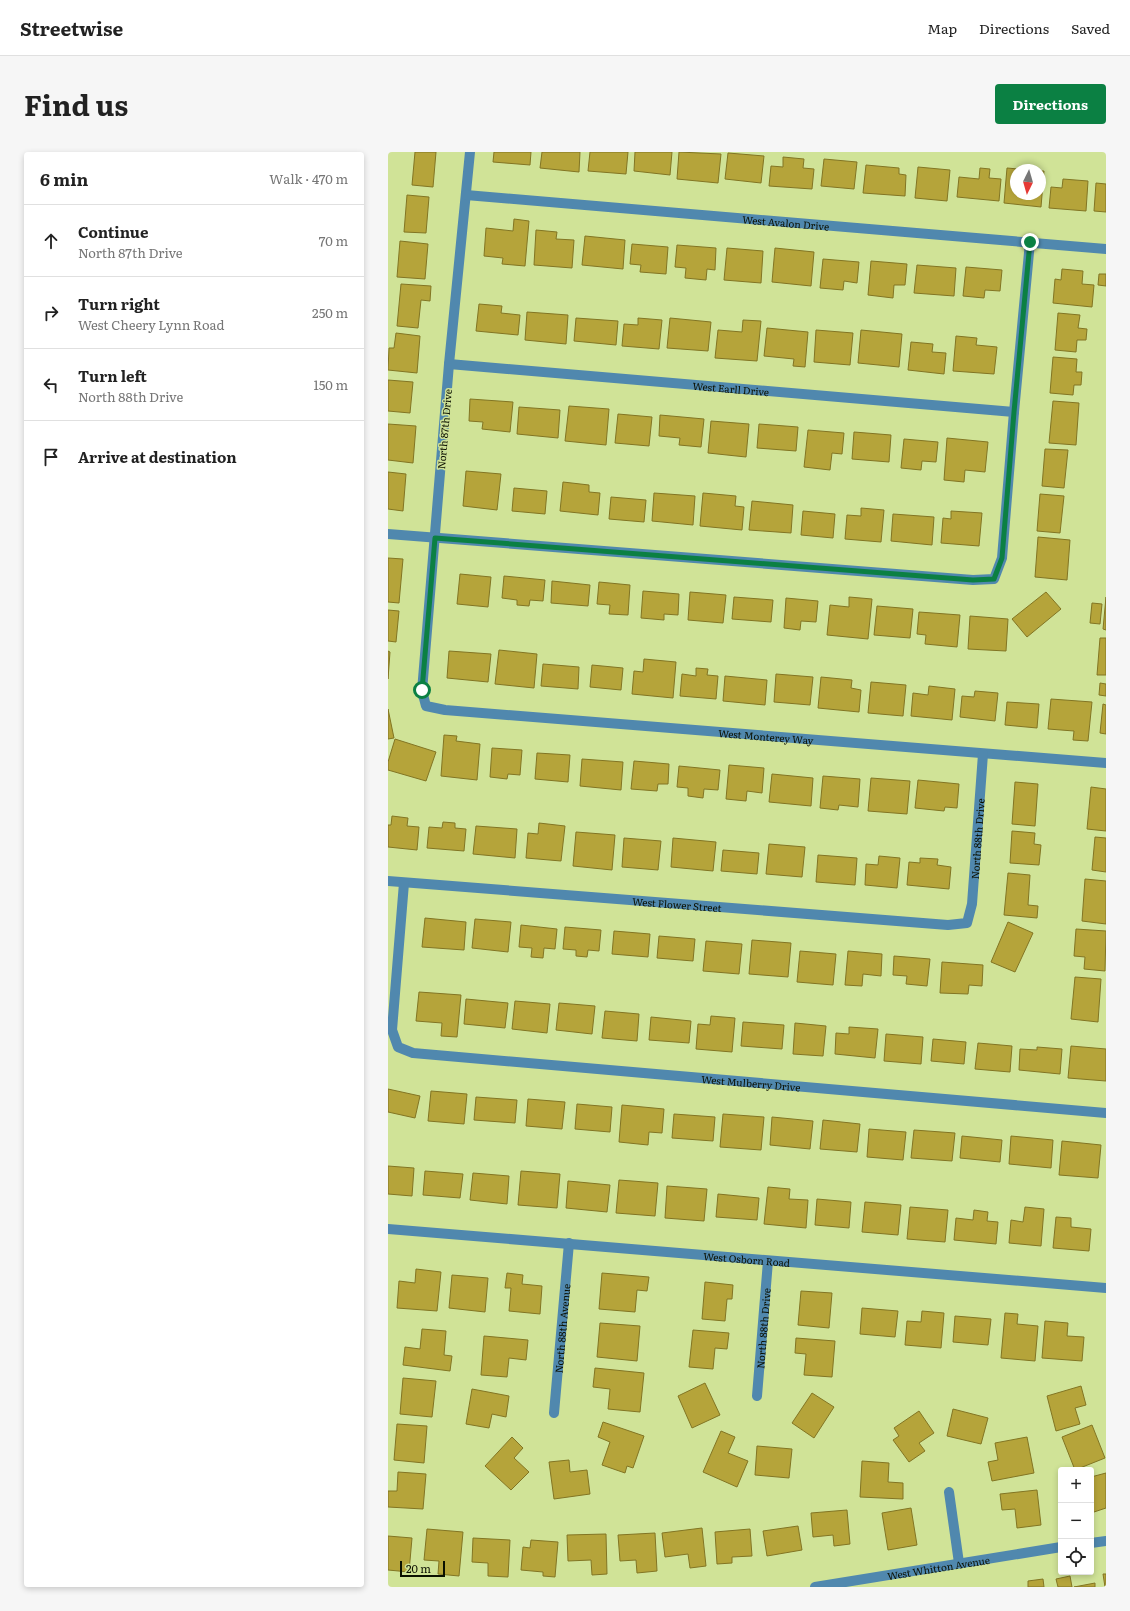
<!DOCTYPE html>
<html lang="en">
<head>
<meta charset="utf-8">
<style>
  body { margin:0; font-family:Literata,serif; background:#f6f6f6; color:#222 }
  .controls { position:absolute; right:12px; bottom:12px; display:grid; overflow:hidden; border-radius:4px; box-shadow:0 2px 6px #0003 }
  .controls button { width:36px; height:36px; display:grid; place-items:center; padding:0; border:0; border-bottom:1px solid #e0e0e0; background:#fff; color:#222; font:20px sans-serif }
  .compass { position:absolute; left:622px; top:12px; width:36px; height:36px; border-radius:50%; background:#fff; box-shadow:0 2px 6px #0003; rotate:185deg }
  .scale { position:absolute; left:12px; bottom:10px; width:45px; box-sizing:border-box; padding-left:4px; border:2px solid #0b1000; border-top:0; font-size:11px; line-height:14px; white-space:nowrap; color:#0b1000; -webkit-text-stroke:3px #d0e397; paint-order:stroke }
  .stop { position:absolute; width:12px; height:12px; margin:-9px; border:3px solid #0b8043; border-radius:50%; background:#fff }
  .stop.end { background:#0b8043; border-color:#fff; box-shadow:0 1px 4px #0008 }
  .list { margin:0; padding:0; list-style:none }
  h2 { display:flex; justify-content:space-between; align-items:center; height:52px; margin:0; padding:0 16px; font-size:17px }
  h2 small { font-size:13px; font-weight:400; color:#767676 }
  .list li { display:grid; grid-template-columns:26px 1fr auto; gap:12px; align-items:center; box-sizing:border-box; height:72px; padding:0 16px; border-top:1px solid #e0e0e0 }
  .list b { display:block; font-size:15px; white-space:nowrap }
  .list p { margin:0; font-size:13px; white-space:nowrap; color:#767676 }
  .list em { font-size:13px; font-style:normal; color:#767676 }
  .icon { flex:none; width:22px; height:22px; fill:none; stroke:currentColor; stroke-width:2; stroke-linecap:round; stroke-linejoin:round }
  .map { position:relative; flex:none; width:718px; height:1435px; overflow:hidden; border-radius:4px }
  header { display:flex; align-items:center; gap:24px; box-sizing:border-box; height:56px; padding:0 20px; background:#fff; border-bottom:1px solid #e0e0e0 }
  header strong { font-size:19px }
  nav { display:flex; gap:22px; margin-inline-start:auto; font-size:14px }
  .intro { display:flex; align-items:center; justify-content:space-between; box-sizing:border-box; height:96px; padding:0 24px }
  h1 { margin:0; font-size:28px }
  .button { padding:10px 18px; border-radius:4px; background:#0b8043; color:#fff; font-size:14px; font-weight:700 }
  main { display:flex; gap:24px; padding:0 24px }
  aside { flex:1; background:#fff; border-radius:4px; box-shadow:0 2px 6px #0003 }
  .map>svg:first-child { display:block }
  .building { fill:#b5a43a; stroke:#827523 }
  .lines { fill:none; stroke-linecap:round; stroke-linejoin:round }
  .minor { stroke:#5088ae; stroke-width:10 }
  .tertiary { stroke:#5088ae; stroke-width:10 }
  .route { stroke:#0b8043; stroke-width:5 }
  .labels { text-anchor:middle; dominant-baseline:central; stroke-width:3; stroke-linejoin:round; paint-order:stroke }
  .street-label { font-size:10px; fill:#0b1000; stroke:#d0e397 }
</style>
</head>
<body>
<header>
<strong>Streetwise</strong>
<nav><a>Map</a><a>Directions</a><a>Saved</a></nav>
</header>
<div class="intro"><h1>Find us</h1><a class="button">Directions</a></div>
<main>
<aside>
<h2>6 min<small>Walk · 470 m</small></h2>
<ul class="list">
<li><svg class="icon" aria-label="ahead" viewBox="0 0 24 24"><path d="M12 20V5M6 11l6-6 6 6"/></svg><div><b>Continue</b><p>North 87th Drive</p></div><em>70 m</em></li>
<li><svg class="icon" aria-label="right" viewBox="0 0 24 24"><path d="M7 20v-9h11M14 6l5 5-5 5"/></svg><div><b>Turn right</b><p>West Cheery Lynn Road</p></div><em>250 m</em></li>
<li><svg class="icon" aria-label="left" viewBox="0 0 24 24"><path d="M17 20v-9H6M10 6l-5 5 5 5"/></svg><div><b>Turn left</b><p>North 88th Drive</p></div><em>150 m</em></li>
<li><svg class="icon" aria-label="arrive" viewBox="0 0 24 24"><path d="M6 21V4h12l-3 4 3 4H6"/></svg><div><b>Arrive at destination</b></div></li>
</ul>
</aside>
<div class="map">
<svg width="718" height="1435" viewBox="0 0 718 1435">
  <rect width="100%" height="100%" fill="#d0e397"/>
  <g class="building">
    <polygon points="27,0 48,0 45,35 24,33"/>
    <polygon points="106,0 143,0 142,13 105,10"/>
    <polygon points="154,0 192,0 191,20 152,16"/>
    <polygon points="202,0 240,0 238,22 200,19"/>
    <polygon points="247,0 284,0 282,23 246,19"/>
    <polygon points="291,0 333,2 330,31 289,27"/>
    <polygon points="340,1 376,4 373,31 337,27"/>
    <polygon points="395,5 416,7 415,16 426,17 424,37 381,34 383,14 395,15"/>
    <polygon points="436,7 469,10 466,37 433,34"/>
    <polygon points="478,13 511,16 511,22 518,23 517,44 475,41"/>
    <polygon points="530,15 562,18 559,49 527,46"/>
    <polygon points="592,16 602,17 601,26 613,27 611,49 569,45 571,25 591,27"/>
    <polygon points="619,16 641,18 628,18 628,42 652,42 652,19 656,19 653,55 616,51"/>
    <polygon points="675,27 700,29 698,59 661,56 663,35 674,36"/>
    <polygon points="708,31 718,32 718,60 706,59"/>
    <polygon points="19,43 41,45 38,81 16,80"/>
    <polygon points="126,67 141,69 137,114 114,112 115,106 96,104 98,76 125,79"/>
    <polygon points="148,78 169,80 168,87 186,88 184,116 146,113"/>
    <polygon points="197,84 237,88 235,117 194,113"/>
    <polygon points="12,89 40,92 37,127 9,125"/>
    <polygon points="244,92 280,95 278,122 252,120 253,113 242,112"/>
    <polygon points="289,93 328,96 327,118 319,117 318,128 297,126 298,116 287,115"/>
    <polygon points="339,96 375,99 373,131 336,128"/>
    <polygon points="387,96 426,100 423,134 384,130"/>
    <polygon points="435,107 471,110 469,131 456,129 455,138 432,136"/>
    <polygon points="483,109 519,112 517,133 506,133 505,146 480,143"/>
    <polygon points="529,113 568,116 566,144 526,141"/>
    <polygon points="578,115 614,118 612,139 597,138 596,146 575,144"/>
    <polygon points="674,117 695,119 694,132 706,133 704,155 665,151 667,127 673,128"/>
    <polygon points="711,122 718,122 718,134 710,133"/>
    <polygon points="13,132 43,134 42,149 33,148 30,176 9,174"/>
    <polygon points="91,152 114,154 113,161 132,163 130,183 88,179"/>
    <polygon points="139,160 180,163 178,192 137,188"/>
    <polygon points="670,161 692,163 690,176 699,177 698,188 689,188 688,200 667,198"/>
    <polygon points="188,166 230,169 228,193 186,189"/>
    <polygon points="250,166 274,168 271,197 234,194 236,172 250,173"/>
    <polygon points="282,166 323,170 320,199 279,196"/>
    <polygon points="355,168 373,169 369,209 327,206 330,178 354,180"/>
    <polygon points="379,176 420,180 417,215 405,214 406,207 376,204"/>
    <polygon points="428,178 465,181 462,213 426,210"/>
    <polygon points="473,178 514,182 511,215 470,211"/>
    <polygon points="8,181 32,184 29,221 0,218 1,196 6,196"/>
    <polygon points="568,184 589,186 588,193 609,195 606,222 565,219"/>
    <polygon points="523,190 545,192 544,200 558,201 556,222 520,218"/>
    <polygon points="665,205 689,207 688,220 694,220 693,233 686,233 685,243 662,241"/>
    <polygon points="0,228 25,230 22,261 0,259"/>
    <polygon points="82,247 125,250 122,280 94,277 95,270 81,269"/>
    <polygon points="665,249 691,251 688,293 661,291"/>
    <polygon points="181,254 221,257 218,293 177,289"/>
    <polygon points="131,255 172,258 170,286 129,282"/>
    <polygon points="230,262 264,265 261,294 227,291"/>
    <polygon points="272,263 316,267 313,295 291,293 292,286 271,284"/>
    <polygon points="323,269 361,272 358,305 320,301"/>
    <polygon points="0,272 28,274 25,311 0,308"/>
    <polygon points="371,272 410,275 408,299 369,296"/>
    <polygon points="420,278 456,281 454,302 444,301 442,318 416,315"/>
    <polygon points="466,280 503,283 501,310 464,307"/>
    <polygon points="559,286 600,290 597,320 577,318 576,330 556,328"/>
    <polygon points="516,287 550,290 548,310 534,309 533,318 513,316"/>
    <polygon points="657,297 680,298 676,336 654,334"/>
    <polygon points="78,319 113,322 109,358 75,354"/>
    <polygon points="0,320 18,322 15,359 0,357"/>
    <polygon points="175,330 201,333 201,340 212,341 210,363 172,359"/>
    <polygon points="126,336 159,339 157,362 124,359"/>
    <polygon points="266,341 307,344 305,373 264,369"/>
    <polygon points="315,341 348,344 347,354 356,355 354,378 312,374"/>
    <polygon points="652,342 676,344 672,381 649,379"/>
    <polygon points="223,345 258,348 256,370 221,367"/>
    <polygon points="364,349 405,353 403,381 361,378"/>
    <polygon points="473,356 496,358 493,390 457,387 459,363 473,364"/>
    <polygon points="415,359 447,362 445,386 413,383"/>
    <polygon points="563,359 594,361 591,394 553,391 555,366 563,367"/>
    <polygon points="505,362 546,365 544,393 503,389"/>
    <polygon points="650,385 682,388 679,428 647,425"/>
    <polygon points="0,406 15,407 11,451 0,450"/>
    <polygon points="72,422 103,425 100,455 69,452"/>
    <polygon points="116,424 157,428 155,449 142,448 141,454 129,453 129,448 114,446"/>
    <polygon points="164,429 202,433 200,454 163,451"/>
    <polygon points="211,430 242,433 240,463 221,462 222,453 209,452"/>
    <polygon points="255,439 291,442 290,463 276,462 276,468 253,466"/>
    <polygon points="302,440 338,443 335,471 300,468"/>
    <polygon points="658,440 673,457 639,485 624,467"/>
    <polygon points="346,445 385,448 383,470 344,467"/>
    <polygon points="461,445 484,447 480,487 439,483 442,453 461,455"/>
    <polygon points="718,445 718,478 715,477"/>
    <polygon points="398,446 430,449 428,470 413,469 412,478 396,476"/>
    <polygon points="704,451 714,452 712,472 702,471"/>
    <polygon points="489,454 525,457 522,486 486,483"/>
    <polygon points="0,458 11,459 8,490 0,489"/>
    <polygon points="531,460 572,463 569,495 537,492 538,483 529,482"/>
    <polygon points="582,464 620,467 618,499 580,497"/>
    <polygon points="712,486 718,486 718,523 709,523"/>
    <polygon points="111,498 149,502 146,536 107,532"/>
    <polygon points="0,499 2,500 0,527"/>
    <polygon points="61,499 103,502 100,530 59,526"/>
    <polygon points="256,507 288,510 285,546 244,542 246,519 255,520"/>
    <polygon points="155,512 191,515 190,537 153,534"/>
    <polygon points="204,513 235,516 233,538 202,535"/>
    <polygon points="308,516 320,517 319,523 330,524 328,547 292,544 294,522 308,524"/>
    <polygon points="388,522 425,525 422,553 386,550"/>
    <polygon points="337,524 379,528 377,553 335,549"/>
    <polygon points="433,525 464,528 463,536 473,538 471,560 430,556"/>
    <polygon points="483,530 518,533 515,564 480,561"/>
    <polygon points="712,531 718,532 718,544 711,543"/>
    <polygon points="541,534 567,537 564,568 523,564 525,541 540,543"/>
    <polygon points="587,539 610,541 607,569 572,565 574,544 586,545"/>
    <polygon points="663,547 704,550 700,589 685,588 686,579 660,577"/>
    <polygon points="619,550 651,552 649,576 617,573"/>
    <polygon points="715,552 718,553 718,582 712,581"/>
    <polygon points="0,557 6,586 0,587"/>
    <polygon points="56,583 69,584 68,589 92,592 89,628 53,624"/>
    <polygon points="7,587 48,600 38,629 0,618 0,610"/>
    <polygon points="104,596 134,598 132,623 120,622 119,627 102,625"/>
    <polygon points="149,601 182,603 180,630 147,627"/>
    <polygon points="194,607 235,610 233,638 192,634"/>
    <polygon points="246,609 281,612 280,632 270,632 269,639 243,637"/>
    <polygon points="341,613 376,616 374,641 359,639 358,649 338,647"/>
    <polygon points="291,614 332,618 330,638 316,637 315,646 300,644 300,636 289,635"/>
    <polygon points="384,622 425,626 423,654 381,650"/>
    <polygon points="435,624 472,627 470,655 451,653 450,658 432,656"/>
    <polygon points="483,626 522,629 519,662 480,659"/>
    <polygon points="530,628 571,632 569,656 557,655 556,659 527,656"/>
    <polygon points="627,630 650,632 647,674 624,672"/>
    <polygon points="703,635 718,637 718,679 699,677"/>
    <polygon points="4,664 20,666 19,674 31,675 29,698 0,695 0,673 3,673"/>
    <polygon points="55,670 67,671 67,676 78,677 76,699 39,696 41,675 54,676"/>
    <polygon points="151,671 177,674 173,709 138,706 140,681 150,682"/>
    <polygon points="88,674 129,677 127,706 85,702"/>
    <polygon points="624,679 647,681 646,692 653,693 651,713 622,711"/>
    <polygon points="188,680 227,683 224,718 185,714"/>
    <polygon points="707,685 718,686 718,720 704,718"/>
    <polygon points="236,686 273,689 270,718 234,715"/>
    <polygon points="285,686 328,690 325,719 283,715"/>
    <polygon points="381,692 417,695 414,725 378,722"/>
    <polygon points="335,698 371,701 369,722 333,719"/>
    <polygon points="430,703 469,706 467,733 428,730"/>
    <polygon points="491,704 512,706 509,736 477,733 478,712 490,713"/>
    <polygon points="532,706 550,707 549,713 563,715 561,737 519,733 521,710 532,711"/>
    <polygon points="620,721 642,723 640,753 650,754 649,766 616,763"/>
    <polygon points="697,727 718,729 718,772 694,769"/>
    <polygon points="37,766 78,770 76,798 34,795"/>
    <polygon points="87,767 123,770 120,800 84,796"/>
    <polygon points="620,770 645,781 627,820 603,810"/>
    <polygon points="133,773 169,777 167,797 156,796 155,806 143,805 144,796 131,795"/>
    <polygon points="177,775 213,778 211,799 200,798 199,805 188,804 188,798 175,797"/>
    <polygon points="688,777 718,779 717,819 696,817 697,805 686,804"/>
    <polygon points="226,779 262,782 260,805 224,802"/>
    <polygon points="271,784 307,787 305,809 269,806"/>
    <polygon points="364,788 403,791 400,825 361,822"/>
    <polygon points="318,789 354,792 351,822 315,819"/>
    <polygon points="412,799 448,802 445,833 409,830"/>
    <polygon points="460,799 494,802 493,824 475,822 474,834 457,833"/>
    <polygon points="506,804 542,807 539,834 518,832 519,824 505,823"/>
    <polygon points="554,810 595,813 594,834 581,833 580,842 552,841"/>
    <polygon points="687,825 713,827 710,870 683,867"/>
    <polygon points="31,840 73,843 69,885 53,884 54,871 28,869"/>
    <polygon points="78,847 120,851 117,876 76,872"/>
    <polygon points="127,849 162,852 159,881 124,877"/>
    <polygon points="171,851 207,854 204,882 168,878"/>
    <polygon points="217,859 251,862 249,889 214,886"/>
    <polygon points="323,864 347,866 344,900 308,897 310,872 322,873"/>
    <polygon points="263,865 303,869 301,891 261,888"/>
    <polygon points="355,870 396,873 394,897 353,894"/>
    <polygon points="407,871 438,874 435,904 405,902"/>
    <polygon points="461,875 490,877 487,906 447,902 448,881 461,882"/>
    <polygon points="498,882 535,885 533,912 496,909"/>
    <polygon points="545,887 578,890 576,912 543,909"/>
    <polygon points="590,891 624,894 622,920 587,917"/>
    <polygon points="683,894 718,897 718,929 680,926"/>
    <polygon points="649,895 674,897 672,922 631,918 632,897 649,898"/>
    <polygon points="0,937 32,944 27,966 0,960"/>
    <polygon points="43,939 79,942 76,972 40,969"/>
    <polygon points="88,945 129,948 127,971 86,968"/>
    <polygon points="140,947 177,950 174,977 138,974"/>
    <polygon points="189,952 224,955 222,980 187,977"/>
    <polygon points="234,953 276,957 274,981 261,980 260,993 231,990"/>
    <polygon points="286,962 327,965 325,989 284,986"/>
    <polygon points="335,962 376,965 373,998 332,995"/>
    <polygon points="384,965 425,969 422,997 382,993"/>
    <polygon points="435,968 472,972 469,1000 432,997"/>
    <polygon points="481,977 518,980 515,1008 479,1005"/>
    <polygon points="526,978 567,981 564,1009 523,1006"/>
    <polygon points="574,984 614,988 612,1010 572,1006"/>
    <polygon points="623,984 665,988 663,1016 621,1012"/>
    <polygon points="674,989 713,993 710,1026 671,1023"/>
    <polygon points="0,1014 26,1016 24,1044 0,1042"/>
    <polygon points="37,1019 75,1022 72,1046 35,1043"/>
    <polygon points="133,1019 172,1022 169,1056 130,1053"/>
    <polygon points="85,1021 121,1024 119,1052 82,1048"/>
    <polygon points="231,1028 270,1031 267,1064 228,1061"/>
    <polygon points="180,1029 222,1033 219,1060 178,1056"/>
    <polygon points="279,1034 319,1037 316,1069 277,1066"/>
    <polygon points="380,1035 402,1037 401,1047 420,1048 418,1076 376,1072"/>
    <polygon points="330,1042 371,1046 369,1068 328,1065"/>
    <polygon points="429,1047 463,1050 461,1076 427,1073"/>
    <polygon points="477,1050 513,1053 510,1083 474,1080"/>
    <polygon points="522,1055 560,1058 557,1090 519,1087"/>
    <polygon points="637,1055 656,1057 653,1094 621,1091 623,1068 635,1070"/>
    <polygon points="586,1058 600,1060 599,1069 610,1070 608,1092 566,1088 568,1066 585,1068"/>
    <polygon points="668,1065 683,1066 683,1075 703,1077 701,1099 665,1096"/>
    <polygon points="28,1117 53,1120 49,1159 9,1156 11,1129 27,1131"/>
    <polygon points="119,1121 135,1123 134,1132 154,1134 152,1162 121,1159 123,1136 117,1136"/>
    <polygon points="214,1121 261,1125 259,1139 249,1138 247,1160 211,1157"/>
    <polygon points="64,1123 100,1126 97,1160 61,1156"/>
    <polygon points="317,1130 345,1133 344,1147 339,1147 337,1169 314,1167"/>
    <polygon points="413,1139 444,1141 441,1176 410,1173"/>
    <polygon points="474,1156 510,1159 507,1185 472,1182"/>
    <polygon points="534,1159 556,1161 553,1196 517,1193 519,1169 533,1170"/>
    <polygon points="617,1161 630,1162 629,1172 650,1174 647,1209 613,1206"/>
    <polygon points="567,1164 603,1167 600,1193 565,1190"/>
    <polygon points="657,1169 680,1171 679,1184 696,1185 694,1209 654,1206"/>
    <polygon points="212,1171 252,1174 249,1209 209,1205"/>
    <polygon points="34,1177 58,1179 56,1203 64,1204 62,1219 15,1213 17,1195 32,1197"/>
    <polygon points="305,1178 341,1181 339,1197 327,1196 325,1217 301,1215"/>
    <polygon points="96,1184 140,1188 138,1208 121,1206 119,1225 93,1223"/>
    <polygon points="408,1186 447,1189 444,1225 416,1223 418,1202 407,1201"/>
    <polygon points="207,1216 256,1221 252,1260 220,1257 222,1237 205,1235"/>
    <polygon points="15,1226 48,1229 44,1265 12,1262"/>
    <polygon points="317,1231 332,1263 304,1276 290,1244"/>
    <polygon points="693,1234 698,1253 687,1256 692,1272 668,1279 659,1244"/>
    <polygon points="84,1237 121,1244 118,1265 104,1262 101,1276 78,1272"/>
    <polygon points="424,1241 446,1255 426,1286 404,1271"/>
    <polygon points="565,1257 600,1266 593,1292 559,1284"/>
    <polygon points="531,1259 546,1281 531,1291 537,1299 521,1310 505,1288 511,1284 506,1276"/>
    <polygon points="215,1270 256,1284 245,1316 239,1314 237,1321 214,1313 222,1290 210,1285"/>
    <polygon points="9,1272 39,1274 36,1311 6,1308"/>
    <polygon points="704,1273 717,1306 687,1318 674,1285"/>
    <polygon points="333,1279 347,1285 340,1301 360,1309 349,1335 315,1320"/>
    <polygon points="124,1285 135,1296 126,1306 141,1320 123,1338 97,1314"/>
    <polygon points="639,1285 646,1321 604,1329 600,1310 610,1308 607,1291"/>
    <polygon points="369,1294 404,1297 401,1326 367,1323"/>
    <polygon points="181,1308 182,1320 199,1318 202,1342 166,1347 161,1310"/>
    <polygon points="474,1309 501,1311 500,1330 515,1331 515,1347 472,1345"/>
    <polygon points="10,1320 38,1322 35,1357 0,1355 0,1339 9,1339"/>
    <polygon points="718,1321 718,1356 703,1361 703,1325"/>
    <polygon points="649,1338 653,1373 629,1376 627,1357 614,1358 612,1342"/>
    <polygon points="523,1356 529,1393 500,1398 494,1361"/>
    <polygon points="459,1358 462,1392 446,1394 445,1383 425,1385 423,1361"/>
    <polygon points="410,1374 414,1398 379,1404 375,1379"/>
    <polygon points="314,1376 318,1414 302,1416 300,1402 277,1405 274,1381"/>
    <polygon points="39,1377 75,1380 71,1424 50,1422 51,1409 36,1408"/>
    <polygon points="362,1377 364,1404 344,1405 344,1411 329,1412 327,1380"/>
    <polygon points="267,1381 269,1419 249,1421 248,1408 232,1409 230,1383"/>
    <polygon points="218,1382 219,1422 204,1423 203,1408 180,1409 179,1383"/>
    <polygon points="0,1384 24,1386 21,1420 0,1418"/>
    <polygon points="85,1386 122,1388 120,1425 100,1424 100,1411 84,1410"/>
    <polygon points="143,1388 170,1390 167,1425 155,1424 155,1420 133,1418 135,1395 142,1396"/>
    <polygon points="715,1422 718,1422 718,1435 717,1435"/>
    <polygon points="682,1424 684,1435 670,1435 668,1427"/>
    <polygon points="655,1427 656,1435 640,1435 640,1429"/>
    <polygon points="707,1431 707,1435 686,1435"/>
  </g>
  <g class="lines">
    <g class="minor">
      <path id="s1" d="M82,0L61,212L34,539L38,554L57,558L718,611"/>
      <path id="s2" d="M78,43L718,97"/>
      <path id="s3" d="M61,212L626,260"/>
      <polyline points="0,382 585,428 606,427 614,406 626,260 642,90"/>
      <path id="s4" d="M0,729L560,773L579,771L584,752L595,602"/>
      <path id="s5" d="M16,731L4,878L10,895L25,901L718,961"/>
      <path id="s6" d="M369,1244L380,1109"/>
      <path id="s7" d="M166,1261L181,1091"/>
      <polyline points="561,1340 571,1411"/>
      <polyline points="703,1391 718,1389"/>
      <path id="s8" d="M427,1435L673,1395"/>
    </g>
    <path class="tertiary" id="s9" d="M0,1077L718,1136"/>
  </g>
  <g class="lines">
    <polyline class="route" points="34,538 47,386 585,428 606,427 614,406 626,260 642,90"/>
  </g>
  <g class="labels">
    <g class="street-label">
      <text stroke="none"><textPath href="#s2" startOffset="321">West Avalon Drive</textPath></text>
      <text stroke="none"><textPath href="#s3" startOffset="283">West Earll Drive</textPath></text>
      <text transform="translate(56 277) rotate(-85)">North 87th Drive</text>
      <text stroke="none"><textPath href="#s1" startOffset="898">West Monterey Way</textPath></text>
      <text stroke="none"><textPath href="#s4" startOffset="666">North 88th Drive</textPath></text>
      <text stroke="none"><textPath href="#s4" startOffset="290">West Flower Street</textPath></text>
      <text stroke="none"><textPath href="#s5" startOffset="521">West Mulberry Drive</textPath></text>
      <text stroke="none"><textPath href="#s9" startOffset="360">West Osborn Road</textPath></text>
      <text stroke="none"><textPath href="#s7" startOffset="85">North 88th Avenue</textPath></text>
      <text stroke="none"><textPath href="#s6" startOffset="68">North 88th Drive</textPath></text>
      <text stroke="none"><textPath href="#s8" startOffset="125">West Whitton Avenue</textPath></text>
    </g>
  </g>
</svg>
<div class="controls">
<button>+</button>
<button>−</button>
<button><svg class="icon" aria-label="locate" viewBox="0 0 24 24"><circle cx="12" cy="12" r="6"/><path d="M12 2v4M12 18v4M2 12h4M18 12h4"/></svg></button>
</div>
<svg class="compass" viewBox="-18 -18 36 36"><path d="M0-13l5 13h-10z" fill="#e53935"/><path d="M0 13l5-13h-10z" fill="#767676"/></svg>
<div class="scale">20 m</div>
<div class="stop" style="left:34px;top:538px"></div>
<div class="stop end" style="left:642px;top:90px"></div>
</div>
</main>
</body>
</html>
